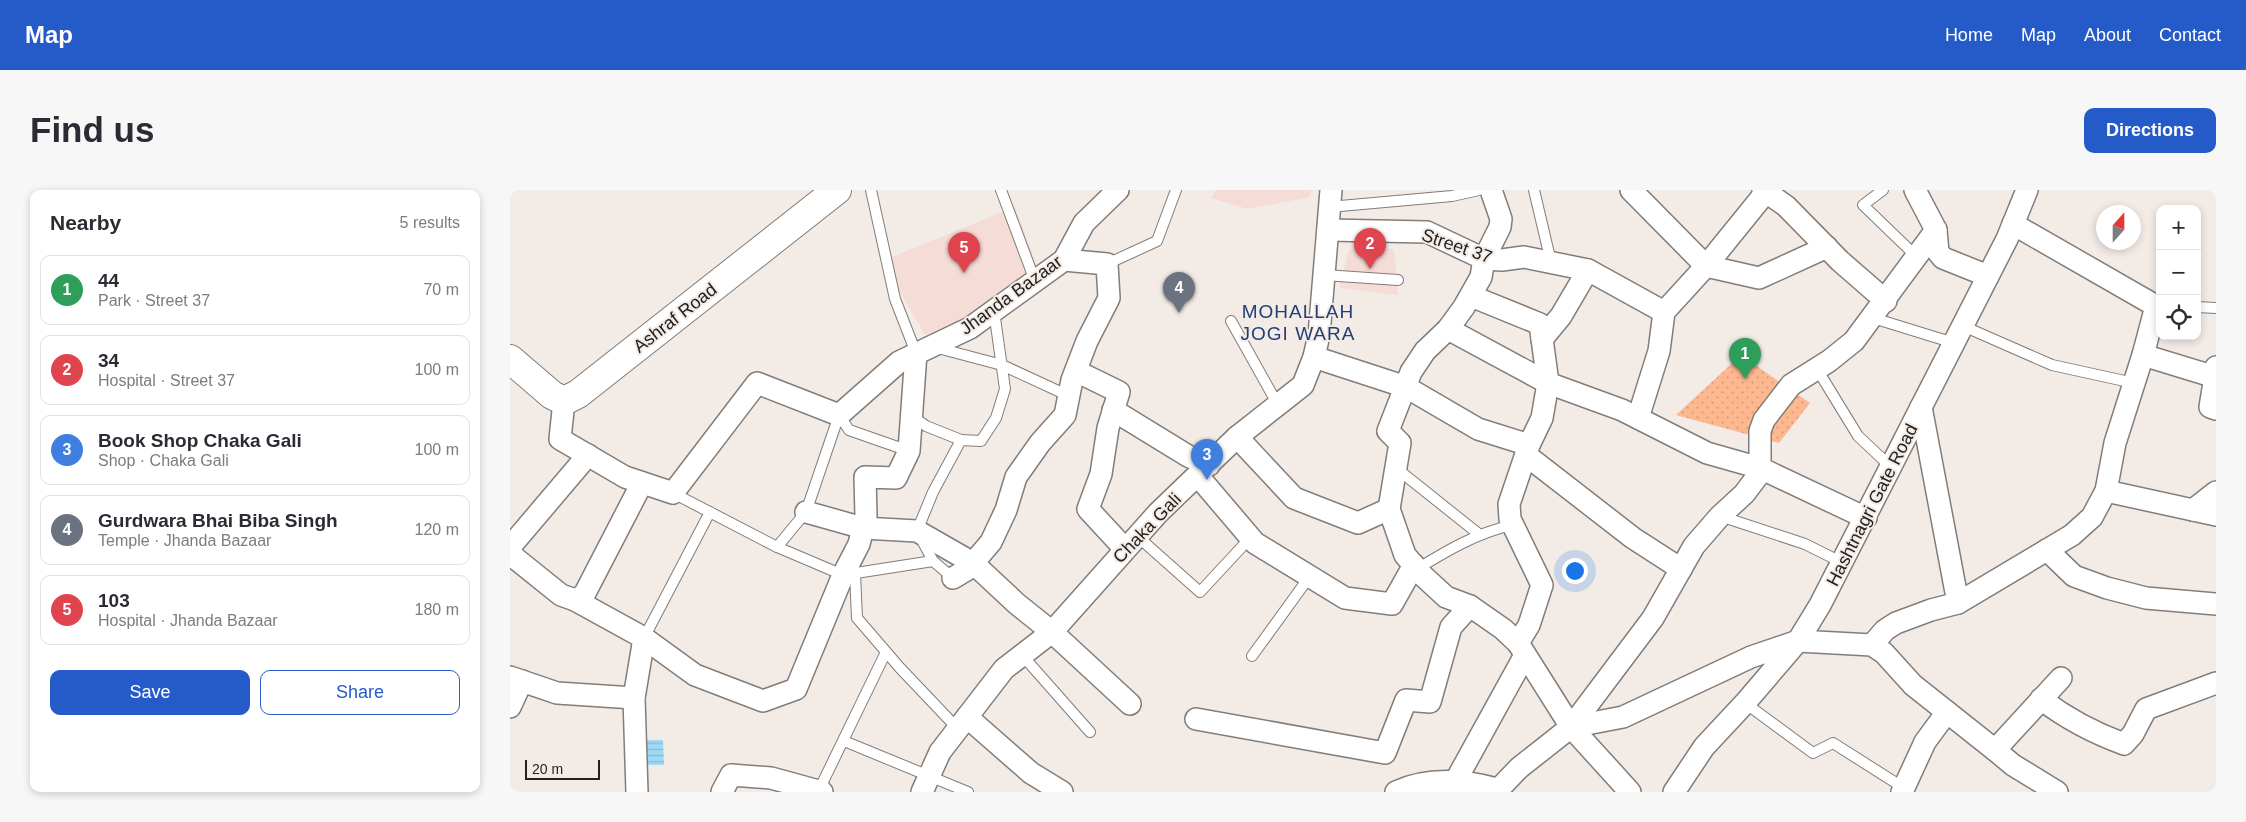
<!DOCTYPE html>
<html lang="en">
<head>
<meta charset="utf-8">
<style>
  body { margin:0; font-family:Helvetica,sans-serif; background:#f7f7f7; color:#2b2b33 }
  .controls { position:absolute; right:15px; top:15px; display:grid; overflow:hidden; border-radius:10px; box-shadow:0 2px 8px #0003 }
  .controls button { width:45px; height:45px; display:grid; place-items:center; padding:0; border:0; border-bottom:1px solid #e1e1e2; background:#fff; color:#2b2b33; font:25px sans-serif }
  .compass { position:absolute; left:1586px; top:15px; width:45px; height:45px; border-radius:50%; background:#fff; box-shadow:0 2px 8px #0003; rotate:21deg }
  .scale { position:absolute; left:15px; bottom:12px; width:75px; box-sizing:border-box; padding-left:5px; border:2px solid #24211f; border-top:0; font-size:14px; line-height:18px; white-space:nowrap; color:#24211f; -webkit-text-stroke:4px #f3ebe6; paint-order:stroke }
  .you { position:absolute; left:1064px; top:380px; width:18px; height:18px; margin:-12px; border:4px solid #fff; border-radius:50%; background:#1a73e8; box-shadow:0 0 0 8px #1a73e833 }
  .badge { display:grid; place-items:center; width:32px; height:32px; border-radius:50%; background:#245bc8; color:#fff; font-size:16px; font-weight:700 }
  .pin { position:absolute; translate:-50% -41px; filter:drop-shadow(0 1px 2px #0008) }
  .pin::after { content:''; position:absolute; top:26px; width:18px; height:15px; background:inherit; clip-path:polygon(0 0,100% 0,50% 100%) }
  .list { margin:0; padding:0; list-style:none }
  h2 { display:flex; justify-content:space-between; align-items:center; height:65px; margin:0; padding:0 20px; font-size:21px }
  h2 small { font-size:16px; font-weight:400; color:#7c7c81 }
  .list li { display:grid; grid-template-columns:32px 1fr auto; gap:15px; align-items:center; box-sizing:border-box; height:70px; margin:0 10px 10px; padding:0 10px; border:1px solid #e1e1e2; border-radius:10px }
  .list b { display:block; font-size:19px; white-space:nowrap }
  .list p { margin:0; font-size:16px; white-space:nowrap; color:#7c7c81 }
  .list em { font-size:16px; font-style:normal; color:#7c7c81 }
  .actions { display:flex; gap:10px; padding:15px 20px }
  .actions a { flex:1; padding:11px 0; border:1px solid #245bc8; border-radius:10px; text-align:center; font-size:18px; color:#245bc8 }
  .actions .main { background:#245bc8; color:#fff }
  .icon { flex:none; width:28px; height:28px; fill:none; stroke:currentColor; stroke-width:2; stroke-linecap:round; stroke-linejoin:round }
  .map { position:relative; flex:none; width:1706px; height:602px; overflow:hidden; border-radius:10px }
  header { display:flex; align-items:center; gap:30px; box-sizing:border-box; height:70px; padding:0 25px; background:#245bc8; color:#fff }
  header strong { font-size:24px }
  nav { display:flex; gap:28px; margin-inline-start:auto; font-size:18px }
  .intro { display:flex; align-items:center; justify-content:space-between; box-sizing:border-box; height:120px; padding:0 30px }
  h1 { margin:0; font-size:35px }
  .button { padding:12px 22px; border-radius:10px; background:#245bc8; color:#fff; font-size:18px; font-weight:700 }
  main { display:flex; gap:30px; padding:0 30px }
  aside { flex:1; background:#fff; border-radius:10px; box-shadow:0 2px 8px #0003 }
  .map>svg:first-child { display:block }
  .medical { fill:#f6dcd6 }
  .park { fill:url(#park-dots) }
  .water { fill:url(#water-rules) }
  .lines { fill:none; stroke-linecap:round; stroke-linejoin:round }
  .lane-casing { stroke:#837c78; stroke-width:12 }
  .street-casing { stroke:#837c78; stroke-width:24 }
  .secondary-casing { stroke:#837c78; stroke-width:30 }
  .lane { stroke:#fff; stroke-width:10 }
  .street { stroke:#fff; stroke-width:21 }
  .secondary { stroke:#fff; stroke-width:28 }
  .labels { text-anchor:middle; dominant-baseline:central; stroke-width:4; stroke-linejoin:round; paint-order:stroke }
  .street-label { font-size:18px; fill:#24211f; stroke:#f3ebe6 }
  .neighbourhood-label { font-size:19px; letter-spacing:1px; fill:#234076; stroke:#f3ebe6 }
</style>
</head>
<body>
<header>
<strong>Map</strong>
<nav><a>Home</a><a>Map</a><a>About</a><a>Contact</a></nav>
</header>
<div class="intro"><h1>Find us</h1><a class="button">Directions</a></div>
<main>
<aside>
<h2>Nearby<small>5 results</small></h2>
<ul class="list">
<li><span class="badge" style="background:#2e9e5b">1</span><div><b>44</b><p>Park · Street 37</p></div><em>70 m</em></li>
<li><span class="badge" style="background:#e0444e">2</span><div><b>34</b><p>Hospital · Street 37</p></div><em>100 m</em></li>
<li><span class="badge" style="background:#3f7fe0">3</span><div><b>Book Shop Chaka Gali</b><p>Shop · Chaka Gali</p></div><em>100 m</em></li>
<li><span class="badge" style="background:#6b7280">4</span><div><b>Gurdwara Bhai Biba Singh</b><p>Temple · Jhanda Bazaar</p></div><em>120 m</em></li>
<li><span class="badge" style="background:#e0444e">5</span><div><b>103</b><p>Hospital · Jhanda Bazaar</p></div><em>180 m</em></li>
</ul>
<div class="actions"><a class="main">Save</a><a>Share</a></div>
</aside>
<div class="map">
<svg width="1706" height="602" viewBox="0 0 1706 602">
  <defs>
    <pattern id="park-dots" width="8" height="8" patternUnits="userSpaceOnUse" patternTransform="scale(1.25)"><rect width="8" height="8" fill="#fdb88f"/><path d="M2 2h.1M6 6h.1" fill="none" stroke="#d99e7b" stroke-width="1.8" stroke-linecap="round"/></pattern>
    <pattern id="water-rules" width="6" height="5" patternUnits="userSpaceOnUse" patternTransform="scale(1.25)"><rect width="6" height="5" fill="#a0d8f5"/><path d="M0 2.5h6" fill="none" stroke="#8ab9d2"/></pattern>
  </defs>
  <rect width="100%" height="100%" fill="#f3ebe6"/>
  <g class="medical">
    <polygon points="706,0 801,0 800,7 738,19 701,8"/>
    <polygon points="505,17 534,95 415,145 372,71"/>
    <polygon points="884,59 888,105 829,98 839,60"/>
  </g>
  <polygon class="park" points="1231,165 1300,213 1269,253 1166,225"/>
  <polygon class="water" points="135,550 153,550 154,575 136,575"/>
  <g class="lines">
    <defs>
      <g id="lane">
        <polyline points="361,0 385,109 406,163"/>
        <polyline points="491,0 525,91"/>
        <polyline points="1024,0 1041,72"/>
        <polyline points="1373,0 1353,15 1407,67"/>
        <polyline points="819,17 942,6 969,0"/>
        <polyline points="597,74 647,51 666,0"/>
        <polyline points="814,85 888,90"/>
        <polyline points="1687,117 1706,118"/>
        <polyline points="1363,128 1444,153"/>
        <polyline points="721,131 768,215"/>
        <polyline points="1453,136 1542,175 1624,193"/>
        <polyline points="424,157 492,175 559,206"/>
        <polyline points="1307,179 1348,246 1381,277"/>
        <polyline points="402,226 416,236 451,250"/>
        <polyline points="886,278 970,345"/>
        <polyline points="163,303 267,357 333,385 423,371"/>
        <polyline points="1210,326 1295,354 1333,373"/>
        <polyline points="627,346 690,402 741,347"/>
        <polyline points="267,357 296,322 329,225 339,240 399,261"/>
        <path d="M907,379C938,360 967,343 1002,335"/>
        <polyline points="345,383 347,428 390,478 448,539"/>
        <polyline points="443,388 423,371 407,341 423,302 451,250 471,251 486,228 495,199 484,121"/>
        <polyline points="134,448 200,322"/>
        <polyline points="512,465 580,542"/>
        <polyline points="742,466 800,386"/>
        <polyline points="1235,513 1303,563 1323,553 1394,598"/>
        <polyline points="334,551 458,602"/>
        <polyline points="309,600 376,462"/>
      </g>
      <g id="street">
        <polyline points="981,0 991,29 990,37 974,69 971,87 954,117 938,139 915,161 901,182 878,241 890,253 879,319 895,365 911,384 936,407 960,416 993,439 1008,453 1061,537 1120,602"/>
        <polyline points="1121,0 1196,76 1256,2"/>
        <polyline points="1253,0 1276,16 1330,71 1376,111"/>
        <polyline points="1405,0 1426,40 1428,62 1433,68 1478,86"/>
        <polyline points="1503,34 1646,116 1633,165 1605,253 1596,301"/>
        <polyline points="818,40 917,42 974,69 992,70 1014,67 1078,80 1154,122"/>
        <polyline points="961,106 1030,134 1038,193 1032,228 1019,255 999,314 1000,329 1032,395 1019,435 1008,453"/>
        <polyline points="938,139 1038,193 1112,220 1197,263 1250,278 1356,328"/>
        <polyline points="1032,149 1051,126 1078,80"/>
        <polyline points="1633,165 1705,187 1706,177"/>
        <polyline points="804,167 896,197 968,239 1019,255"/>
        <polyline points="566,181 609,202 598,238 591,284 578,319 615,359"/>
        <polyline points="1705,187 1700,217 1706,219"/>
        <polyline points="54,211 50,249 115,287 163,303 247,193 329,225 389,172 460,138 554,70 574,33 608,0"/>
        <polyline points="1411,217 1448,413"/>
        <polyline points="603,220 678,266 699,275"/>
        <polyline points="1128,228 1149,161 1154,122 1196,76 1249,88 1317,57"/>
        <polyline points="727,247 784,308 848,333 879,319"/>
        <polyline points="1016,265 1123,348 1171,379"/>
        <polyline points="688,286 745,353 835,408 882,414 904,375"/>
        <polyline points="1683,320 1706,302"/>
        <polyline points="296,322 353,338 407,341 463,373 507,414 542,442 620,514"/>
        <polyline points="0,357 78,265"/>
        <polyline points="1537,360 1564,386 1597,398 1636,408 1706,414"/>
        <polyline points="0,364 51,405 65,410 74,405 132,293"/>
        <polyline points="443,388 458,379 481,352 496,320 506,287 530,253 555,225 562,190 577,151 599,108 597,74 554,70"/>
        <polyline points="65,410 134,448 124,508 127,602"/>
        <polyline points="134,448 185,485 253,511 286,499 333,385 349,354 356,326 355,287 386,288 399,261 406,163"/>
        <polyline points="1362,455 1375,440 1386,433 1421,420 1448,413 1562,345 1582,327 1596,301 1706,325"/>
        <polyline points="0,487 47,503 124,508"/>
        <path d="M1531,509C1557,529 1584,543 1614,554L1623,544L1636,519L1706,493"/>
        <polyline points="0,517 12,491"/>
        <polyline points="457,527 521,583 552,602"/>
        <polyline points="686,529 875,563 896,510 920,512 941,437 960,416"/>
        <polyline points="1061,537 1113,527 1241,467 1288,451 1362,455 1374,463 1403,495 1485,560 1503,575 1547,602"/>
        <polyline points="1485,560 1551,488"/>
        <polyline points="945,592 1015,465"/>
        <polyline points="212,602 221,585 261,588 312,602"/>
        <polyline points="412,602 430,562 494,479 542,442 648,323 727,247 793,195 804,167 809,145 821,0"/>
        <path d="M886,602C917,587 955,590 987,599"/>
        <polyline points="986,602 1009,578 1061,537 1143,428 1184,356 1210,326 1234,304 1247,287 1250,278 1250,241 1254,230 1281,195 1319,171 1344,151 1426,40"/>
        <polyline points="1164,602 1194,557 1235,513 1288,451 1310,415 1497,49 1517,0"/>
        <polyline points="1392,602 1415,552 1437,522"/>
      </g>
      <polyline id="secondary" points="0,169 42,205 54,211 68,204 327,0"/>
    </defs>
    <use href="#lane" class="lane-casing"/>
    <use href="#street" class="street-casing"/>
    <use href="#secondary" class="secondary-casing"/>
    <use href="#lane" class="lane"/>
    <use href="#street" class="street"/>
    <use href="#secondary" class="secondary"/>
  </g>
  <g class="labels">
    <g class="street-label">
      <text transform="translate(947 56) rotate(19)">Street 37</text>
      <text transform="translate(501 105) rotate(-36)">Jhanda Bazaar</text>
      <text transform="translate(165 128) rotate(-38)">Ashraf Road</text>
      <text transform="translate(1362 315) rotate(-63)">Hashtnagri Gate Road</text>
      <text transform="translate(637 338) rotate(-46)">Chaka Gali</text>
    </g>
    <g class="neighbourhood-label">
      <text x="788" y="121">MOHALLAH<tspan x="788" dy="22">JOGI WARA</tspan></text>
    </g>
  </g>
</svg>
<div class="controls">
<button>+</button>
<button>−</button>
<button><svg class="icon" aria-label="locate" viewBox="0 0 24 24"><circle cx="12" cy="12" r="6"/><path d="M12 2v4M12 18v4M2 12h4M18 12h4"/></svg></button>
</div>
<svg class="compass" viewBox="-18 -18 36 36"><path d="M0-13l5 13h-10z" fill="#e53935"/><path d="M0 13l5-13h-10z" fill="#7c7c81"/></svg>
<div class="scale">20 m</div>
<div class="you"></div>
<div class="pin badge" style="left:1235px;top:189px;background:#2e9e5b">1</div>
<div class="pin badge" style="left:860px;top:79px;background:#e0444e">2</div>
<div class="pin badge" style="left:697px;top:290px;background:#3f7fe0">3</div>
<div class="pin badge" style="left:669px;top:123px;background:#6b7280">4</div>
<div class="pin badge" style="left:454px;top:83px;background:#e0444e">5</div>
</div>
</main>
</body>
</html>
